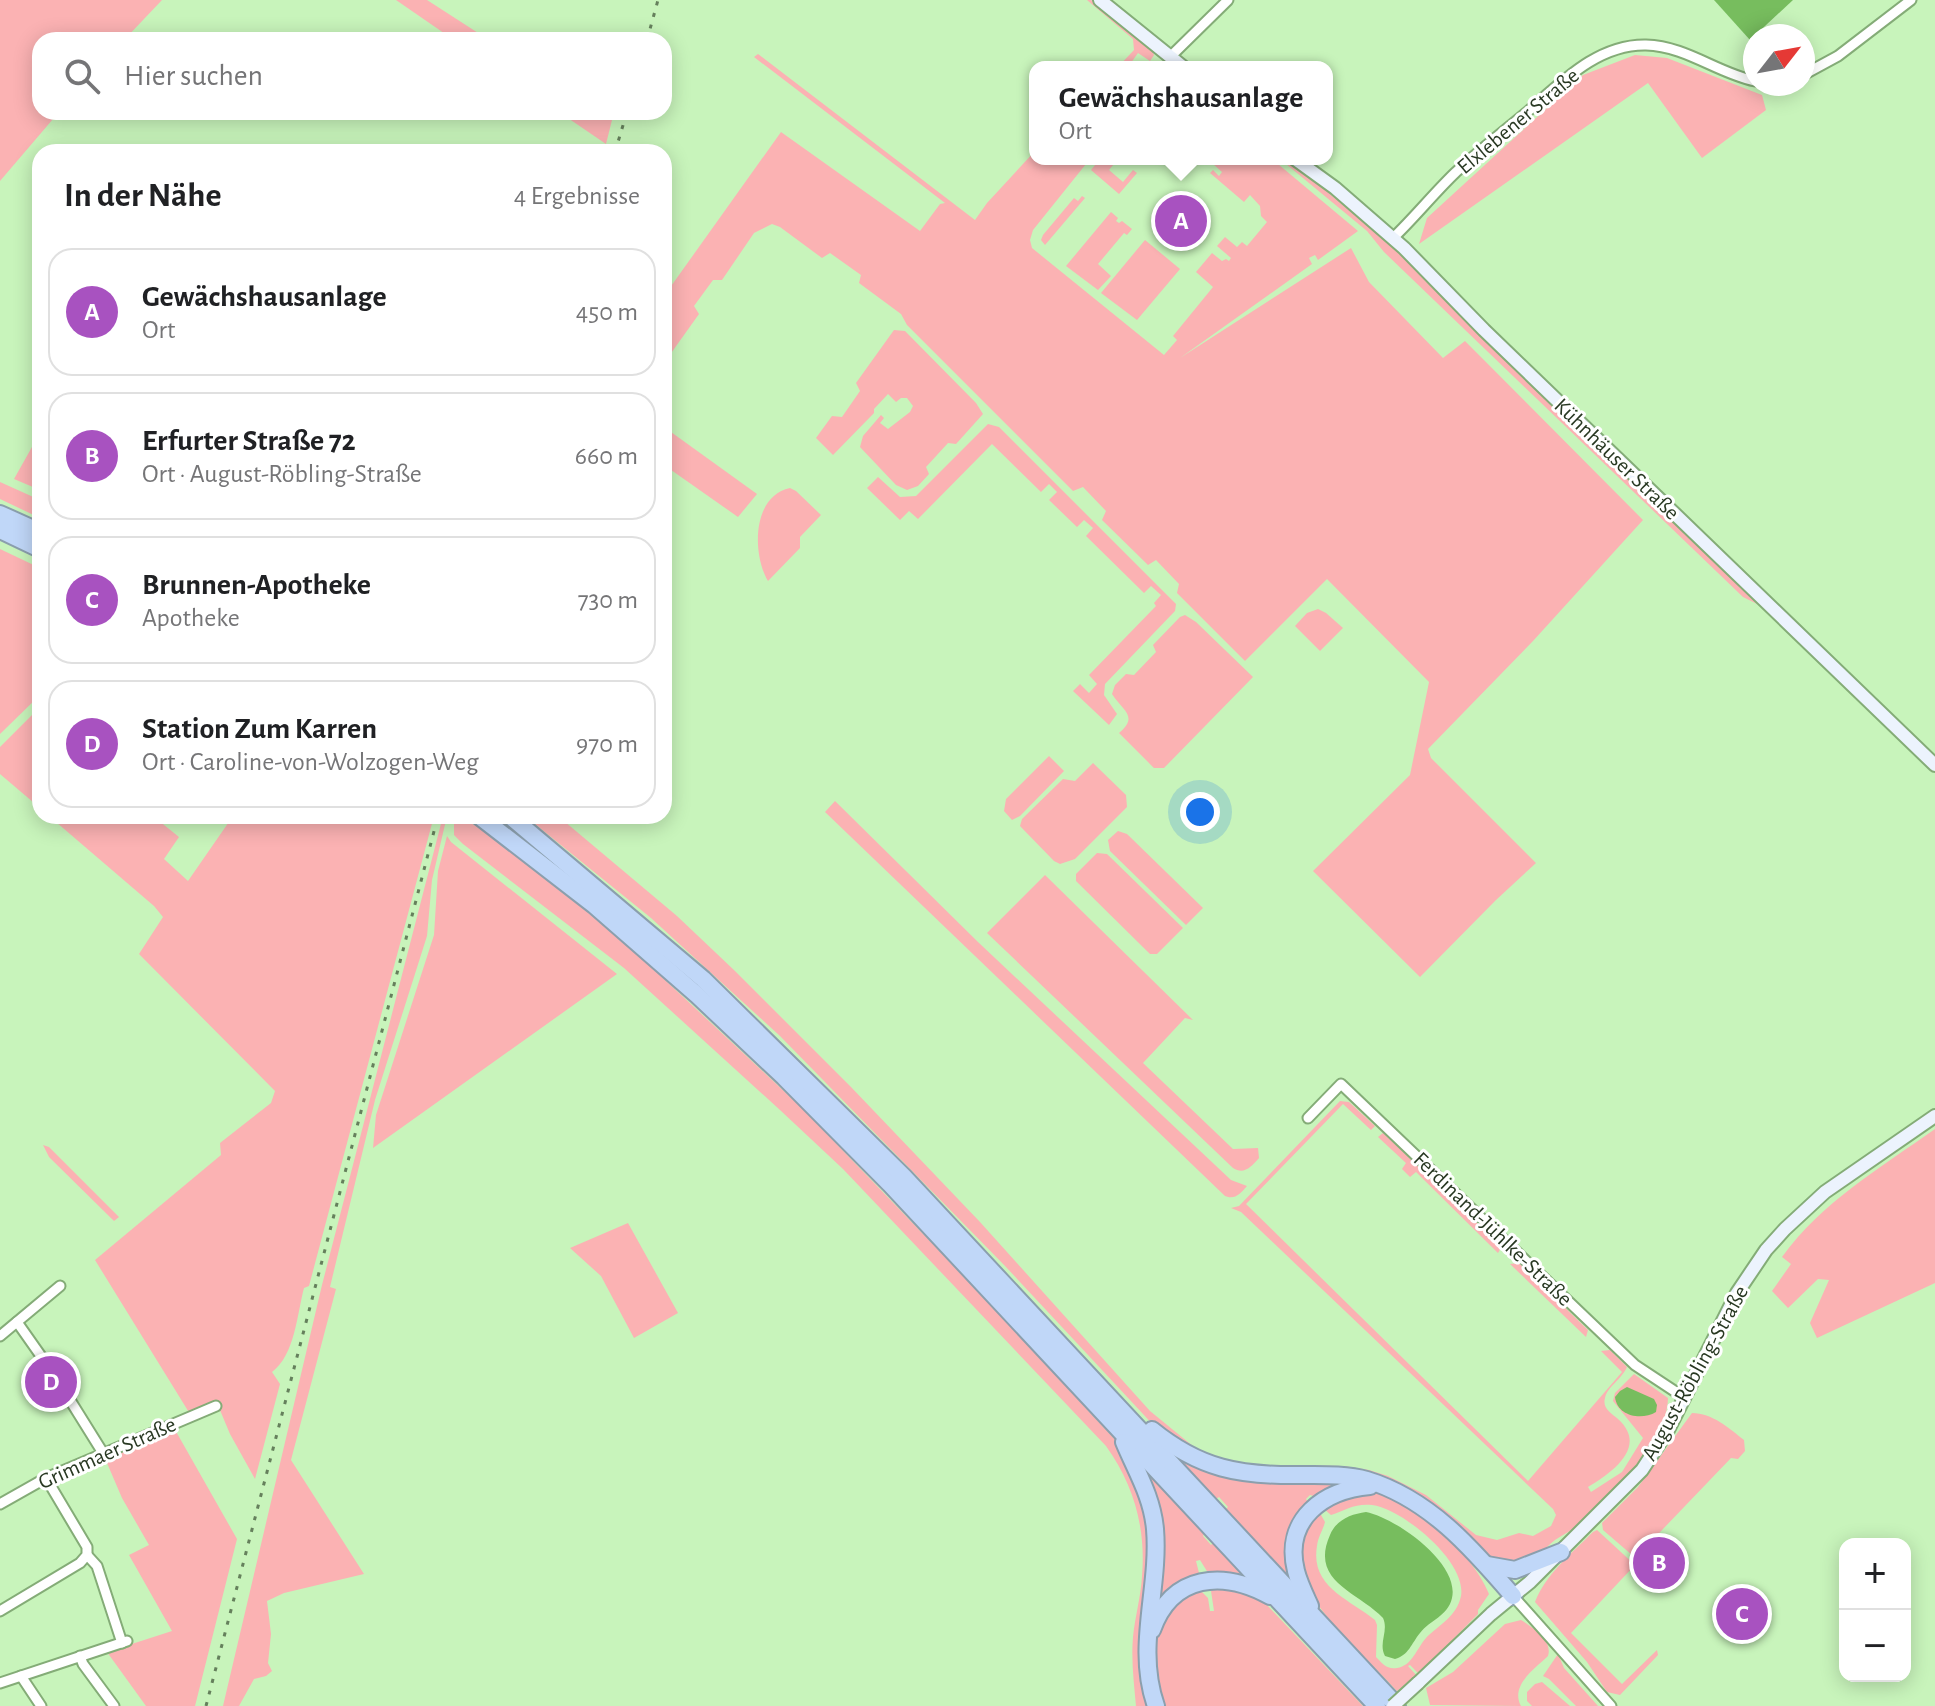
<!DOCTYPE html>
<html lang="de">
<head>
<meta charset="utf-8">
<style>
  body { margin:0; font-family:"Alegreya Sans",sans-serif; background:#f6f6f6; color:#202124 }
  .controls { position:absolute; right:24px; bottom:24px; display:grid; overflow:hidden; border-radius:16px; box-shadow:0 4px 20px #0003 }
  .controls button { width:72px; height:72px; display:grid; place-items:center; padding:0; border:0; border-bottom:2px solid #e0e0e0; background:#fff; color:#202124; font:40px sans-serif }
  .compass { position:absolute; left:1743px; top:24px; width:72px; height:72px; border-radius:50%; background:#fff; box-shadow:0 4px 20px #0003; rotate:59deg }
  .you { position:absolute; left:1200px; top:812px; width:28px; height:28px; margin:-20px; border:6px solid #fff; border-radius:50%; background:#1a73e8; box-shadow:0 0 0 12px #1a73e833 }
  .badge { display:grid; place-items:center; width:52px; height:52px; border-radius:50%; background:#a852c0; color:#fff; font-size:26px; font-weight:700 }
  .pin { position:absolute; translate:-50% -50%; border:4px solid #fff; box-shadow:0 2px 8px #0006 }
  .popup { position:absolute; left:1029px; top:61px; width:304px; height:104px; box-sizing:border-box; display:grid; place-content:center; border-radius:16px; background:#fff; filter:drop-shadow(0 2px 6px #0005); font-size:26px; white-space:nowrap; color:#757577 }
  .popup b { font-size:30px; color:#202124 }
  .popup::after { content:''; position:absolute; left:50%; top:100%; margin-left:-16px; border:16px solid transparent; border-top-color:#fff }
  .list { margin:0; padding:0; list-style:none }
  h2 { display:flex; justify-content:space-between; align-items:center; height:104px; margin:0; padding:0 32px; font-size:34px }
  h2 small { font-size:26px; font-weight:400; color:#757577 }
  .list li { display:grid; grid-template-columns:52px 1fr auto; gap:24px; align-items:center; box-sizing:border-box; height:128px; margin:0 16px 16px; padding:0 16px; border:2px solid #e0e0e0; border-radius:24px }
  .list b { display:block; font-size:30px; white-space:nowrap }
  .list p { margin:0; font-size:26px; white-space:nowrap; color:#757577 }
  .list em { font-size:26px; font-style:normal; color:#757577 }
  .icon { flex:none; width:44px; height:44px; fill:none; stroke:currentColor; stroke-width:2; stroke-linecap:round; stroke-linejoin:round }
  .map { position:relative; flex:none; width:1935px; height:1706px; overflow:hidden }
  .search { position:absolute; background:#fff; box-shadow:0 4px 20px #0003; left:32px; top:32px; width:640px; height:88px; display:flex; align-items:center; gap:20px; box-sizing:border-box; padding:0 28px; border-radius:24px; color:#757577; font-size:30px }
  .panel { position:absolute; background:#fff; box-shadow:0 4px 20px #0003; left:32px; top:144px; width:640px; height:680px; border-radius:24px }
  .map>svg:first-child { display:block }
  .green { fill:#fbb2b3 }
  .water { fill:#77bd5e }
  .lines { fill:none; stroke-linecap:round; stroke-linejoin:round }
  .street-casing { stroke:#84ac77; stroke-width:13 }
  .secondary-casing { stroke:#84ac77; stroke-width:16 }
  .highway-casing { stroke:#8b9fad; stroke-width:20 }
  .street { stroke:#fff; stroke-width:9 }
  .secondary { stroke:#ecf3fd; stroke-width:12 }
  .highway { stroke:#c0d7f8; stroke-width:16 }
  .rail { stroke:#65805c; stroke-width:3; stroke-dasharray:4 8; stroke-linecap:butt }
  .secondary-bridge-casing { stroke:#84ac77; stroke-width:16; stroke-linecap:butt }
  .secondary-bridge { stroke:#ecf3fd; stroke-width:12 }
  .labels { text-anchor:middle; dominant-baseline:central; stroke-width:6; stroke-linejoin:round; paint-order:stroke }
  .street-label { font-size:22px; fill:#283822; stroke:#fff }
</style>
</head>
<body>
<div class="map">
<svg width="1935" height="1706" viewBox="0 0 1935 1706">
  <rect width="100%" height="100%" fill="#c8f4bb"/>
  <g class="green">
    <polygon points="0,0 162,0 124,40 40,40 40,112 59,112 0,181"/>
    <polygon points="396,0 427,0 489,40 454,40"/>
    <polygon points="1087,0 1091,0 1152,50 1154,55 1150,61 1138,53 1128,67 1118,67 1134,50 1133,39"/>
    <polygon points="758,54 975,220 987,203 1035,151 1035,159 1090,159 1033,230 1030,240 1032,248 1164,355 1177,340 1173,336 1213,287 1196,272 1212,253 1222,261 1226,259 1229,261 1231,258 1217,246 1225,237 1237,247 1242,242 1247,246 1267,222 1261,216 1260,206 1250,195 1244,202 1210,173 1213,170 1219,176 1222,172 1212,163 1214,159 1272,159 1358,231 1318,260 1315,255 1309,258 1312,264 1180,358 1351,248 1369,282 1443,358 1465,341 1643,520 1533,641 1428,749 1431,758 1536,863 1496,900 1420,977 1313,871 1410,775 1429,682 1327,579 1245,661 1177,593 1179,584 1156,560 1148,565 1102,520 1106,511 1083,487 1073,491 907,325 901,314 859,283 861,275 830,253 822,258 780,227 772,224 754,233 722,280 713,280 694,306 699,314 664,363 664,296 781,132 920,231 940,204 945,203 754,57"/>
    <polygon points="1635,55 1667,58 1762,95 1766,110 1702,158 1648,83 1419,244 1427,218 1583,75"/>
    <polygon points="559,112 614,112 606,144"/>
    <polygon points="1100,159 1118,159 1109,170 1123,182 1133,170 1137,173 1119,194 1091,170"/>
    <polygon points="1280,159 1288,159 1392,246 1801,643 1759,605 1743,597 1384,252 1367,231"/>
    <polygon points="1082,196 1085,198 1045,245 1041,240 1043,235 1074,198 1078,201"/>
    <polygon points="1111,212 1118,218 1116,221 1119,223 1122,221 1132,229 1127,235 1124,233 1098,264 1111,276 1098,290 1066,266"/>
    <polygon points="1145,240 1180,269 1137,320 1101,293"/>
    <polygon points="894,330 905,331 976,403 983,414 956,444 948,443 926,467 929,474 918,486 907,490 896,485 860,447 863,436 881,415 884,418 880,423 888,429 910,412 913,406 907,398 901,398 896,402 888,394 874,409 874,413 833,455 816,438 832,416 842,417 860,391 856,383"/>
    <polygon points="988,424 999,427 1176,604 1175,611 1105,684 1104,695 1117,714 1109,725 1073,691 1080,684 1089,693 1097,684 1089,675 1156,606 1154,603 1161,595 1151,586 1144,593 1086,536 1093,528 1084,520 1077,527 1049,500 1057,492 1049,484 1041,492 992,444 918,519 909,511 900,520 867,488 878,477 900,497 916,496"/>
    <polygon points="664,427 757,494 738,517 664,465"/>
    <polygon points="32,447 40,451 40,490 14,479"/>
    <polygon points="0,482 40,500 40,518 0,499"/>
    <path d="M790,488L796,491L821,515L800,537V548L768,581C752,554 752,496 790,488Z"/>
    <polygon points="0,549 40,568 40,695 0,734"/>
    <polygon points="1318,609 1326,613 1343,628 1320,651 1295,626 1307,613"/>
    <path d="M1185,615L1196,622L1253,677L1164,768H1154L1119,733C1139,716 1123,711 1112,694L1115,685L1126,674L1134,675L1156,652L1153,645L1180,617Z"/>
    <polygon points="40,707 40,808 0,774 0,747"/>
    <polygon points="1049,756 1064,771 1020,816 1012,820 1004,811 1006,799"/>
    <polygon points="1093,763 1126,795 1127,807 1075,859 1060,864 1054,861 1020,826 1022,819 1063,779 1075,781"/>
    <path d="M835,801L978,942L1231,1180L1247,1186C1240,1194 1235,1200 1225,1196L825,812Z"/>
    <path d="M49,816H153L179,837L164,859L188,881L233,816H434L309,1286L304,1288C297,1314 295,1355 272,1372L280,1384L255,1479L230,1434L217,1403L190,1414L95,1260L221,1155L220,1143L271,1103L275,1091L139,954L163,917L154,906Z"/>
    <polygon points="443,816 447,816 432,880 427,936 375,1100 330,1287 336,1289 291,1460 364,1574 284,1593 267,1601 271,1634 268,1663 272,1671 266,1676 254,1679 239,1706 223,1706 322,1285"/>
    <path d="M454,816H462L474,825L475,823L575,901L649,965L802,1108L978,1291L1121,1446L1148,1509L1151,1706H1136C1134,1683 1131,1660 1133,1637C1135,1617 1141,1596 1142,1576C1146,1528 1134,1485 1106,1446L843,1169L780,1110L624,968L463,844L454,835Z"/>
    <path d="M525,816H558L677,916L735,971L851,1087L980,1222L1150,1411L1194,1447L1217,1457L1247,1465L1343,1466L1369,1470L1388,1476L1426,1495L1476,1535L1497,1540L1519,1533L1533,1536L1551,1526L1556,1515L1553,1509L1241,1212L1231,1208L1239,1206L1340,1101L1349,1102L1375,1126L1371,1130L1343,1104L1246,1204L1528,1481L1622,1372L1601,1351L1610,1350L1627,1367C1622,1379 1607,1387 1605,1398C1602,1408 1611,1413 1618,1419C1649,1447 1611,1473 1588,1487L1591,1492L1622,1472L1643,1438L1613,1401L1615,1393L1634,1374L1668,1398C1667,1440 1619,1492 1587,1520C1577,1528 1565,1533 1555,1540C1545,1548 1537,1557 1526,1564L1495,1561L1449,1519L1404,1489L1223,1465L1157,1429L1006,1267L780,1036L651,918Z"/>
    <polygon points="1118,831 1127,834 1203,908 1186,925 1110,851 1108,840"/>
    <polygon points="447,836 451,842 617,974 373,1148 376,1115 434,935 438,871"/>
    <polygon points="1097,853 1107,854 1183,928 1157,954 1150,954 1076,881 1076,874"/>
    <path d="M1045,875L1193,1020L1185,1018L1143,1063L1233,1149L1258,1148L1259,1158C1251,1167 1244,1175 1233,1168L987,933Z"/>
    <path d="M1935,1129V1283L1817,1338L1810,1323L1829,1280L1818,1279L1788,1308L1772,1291L1791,1264L1782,1257C1822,1202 1880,1168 1935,1129Z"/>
    <polygon points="1383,1133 1502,1246 1498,1253 1416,1172 1410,1177 1402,1169 1406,1163 1378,1137"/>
    <polygon points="43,1145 49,1147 119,1217 114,1221 49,1157"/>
    <polygon points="628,1223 678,1313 634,1338 601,1276 570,1248"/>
    <polygon points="1519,1263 1588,1330 1586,1337 1510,1264"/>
    <path d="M1692,1413C1712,1413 1729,1428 1744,1440L1745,1451L1738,1459L1731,1458L1640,1553L1639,1561L1603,1530L1602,1523L1638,1487Z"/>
    <polygon points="174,1428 237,1539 195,1706 146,1706 107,1652 172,1631 129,1555 149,1545 122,1498 104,1456"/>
    <polygon points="1174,1454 1194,1464 1350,1481 1317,1497 1310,1495 1306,1499 1309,1504 1294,1583 1226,1509 1228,1507 1219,1497 1216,1499"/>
    <polygon points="1145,1469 1204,1534 1203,1536 1211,1545 1213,1543 1247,1581 1210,1576 1200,1560 1196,1561 1199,1573 1197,1578 1154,1614"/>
    <path d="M1367,1491C1414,1498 1471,1551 1489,1594L1478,1610V1614L1419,1674L1410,1665L1408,1666L1417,1676L1397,1691C1370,1661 1311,1610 1300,1571C1295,1551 1306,1531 1316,1514L1321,1515L1325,1522C1323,1530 1318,1537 1317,1546C1310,1587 1349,1599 1375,1620L1377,1625L1376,1657C1382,1663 1387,1670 1397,1668C1412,1666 1417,1648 1426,1638C1439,1625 1457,1616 1461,1596C1467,1562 1403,1509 1372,1505C1356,1503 1345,1510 1331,1515L1324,1509L1325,1503Z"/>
    <path d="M1597,1530L1635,1565L1571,1633L1622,1684L1657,1650L1658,1655L1620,1695L1607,1692L1587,1662L1535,1602C1546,1574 1571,1554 1593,1532Z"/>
    <path d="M1217,1585L1256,1596L1266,1604L1363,1706H1162C1154,1671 1147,1636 1171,1606C1177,1598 1189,1593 1198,1588L1208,1598L1210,1611H1214L1211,1591Z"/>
    <path d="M1521,1620C1533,1628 1553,1640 1548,1656C1534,1669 1510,1686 1521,1706L1430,1705L1426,1688L1453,1672L1505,1624Z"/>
    <polygon points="1558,1654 1564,1668 1598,1706 1576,1706 1549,1679 1543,1676"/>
    <polygon points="1542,1682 1570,1706 1532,1706 1527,1701 1527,1692 1535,1684"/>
  </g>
  <g class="water">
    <polygon points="1714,0 1793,0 1750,40"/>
    <path d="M1627,1387L1654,1399L1657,1405L1656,1412C1641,1421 1617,1416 1615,1397L1620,1391Z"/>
    <path d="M1366,1512C1396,1518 1460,1563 1452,1598C1448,1616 1430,1620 1420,1633C1411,1644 1409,1655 1395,1659L1385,1656C1378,1643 1389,1631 1383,1618C1359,1592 1309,1582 1330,1535C1336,1520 1351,1514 1366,1512Z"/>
  </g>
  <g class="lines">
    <defs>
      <g id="street">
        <polyline points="1170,57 1228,0"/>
        <polyline points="1803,75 1838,56 1911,0"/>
        <path d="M1393,238C1415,217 1434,193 1456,172C1479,151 1503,132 1526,113C1561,83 1597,44 1646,45C1686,46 1717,73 1755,81"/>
        <polyline points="1308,1118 1341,1084 1635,1365 1685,1398"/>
        <polyline points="17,1322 55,1376 103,1453"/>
        <polyline points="0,1336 60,1286"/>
        <polyline points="0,1504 46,1478 216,1406"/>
        <polyline points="87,1555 97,1566 122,1643"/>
        <polyline points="1513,1596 1611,1706"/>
        <polyline points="0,1611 80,1563 87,1555 87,1547 46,1478"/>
        <polyline points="80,1656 83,1664 114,1706"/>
        <polyline points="21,1676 41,1706"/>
        <polyline points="0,1683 127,1641"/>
      </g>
      <g id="secondary">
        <polyline points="1100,0 1183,67"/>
        <polyline points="1295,159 1335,188 1404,248 1484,330 1935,765"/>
        <polyline points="1418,1683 1491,1614 1530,1582 1642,1470 1668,1430 1737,1293 1766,1250 1785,1229 1825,1192 1935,1116"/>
      </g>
      <g id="highway">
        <polyline points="0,514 40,532"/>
        <polyline points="0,530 40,549"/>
        <polyline points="479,816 594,905 697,995 784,1077 890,1184 1377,1706"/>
        <polyline points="510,816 703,979 904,1177 1397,1706"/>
        <path d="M1152,1430C1200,1469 1240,1476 1300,1475C1321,1475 1346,1474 1367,1480C1429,1499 1471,1547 1513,1596"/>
        <path d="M1124,1442C1136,1471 1152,1496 1155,1529C1160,1589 1135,1647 1156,1706"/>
        <polyline points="1487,1565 1515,1570 1561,1552"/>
        <path d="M1310,1606C1305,1595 1299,1583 1296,1571C1283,1519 1324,1490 1370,1486"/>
        <path d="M1152,1630C1172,1574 1223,1570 1270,1596"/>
      </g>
    </defs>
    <use href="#street" class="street-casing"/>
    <use href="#secondary" class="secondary-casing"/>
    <use href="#highway" class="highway-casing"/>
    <use href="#street" class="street"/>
    <use href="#secondary" class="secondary"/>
    <use href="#highway" class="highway"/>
    <g class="rail">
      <polyline points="647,40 658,0"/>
      <polyline points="615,152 627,112"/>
      <polyline points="206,1706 438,816"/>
    </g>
    <defs>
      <polyline id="secondary-bridge" points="1393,1706 1418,1683"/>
    </defs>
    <use href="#secondary-bridge" class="secondary-bridge-casing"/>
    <use href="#secondary-bridge" class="secondary-bridge"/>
  </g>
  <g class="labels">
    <g class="street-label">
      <text transform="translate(1518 121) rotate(-40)">Elxlebener Straße</text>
      <text transform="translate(1617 459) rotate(44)">Kühnhäuser Straße</text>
      <text transform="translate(1493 1229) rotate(44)">Ferdinand-Jühlke-Straße</text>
      <text transform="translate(1695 1373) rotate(-61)">August-Röbling-Straße</text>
      <text transform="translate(107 1453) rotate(-24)">Grimmaer Straße</text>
    </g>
  </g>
</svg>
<div class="controls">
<button>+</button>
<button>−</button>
</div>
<svg class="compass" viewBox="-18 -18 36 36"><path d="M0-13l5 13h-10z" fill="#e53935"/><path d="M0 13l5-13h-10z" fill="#757577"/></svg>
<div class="you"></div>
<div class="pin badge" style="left:1181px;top:221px">A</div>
<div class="popup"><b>Gewächshausanlage</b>Ort</div>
<div class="pin badge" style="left:1659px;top:1563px">B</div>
<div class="pin badge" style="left:1742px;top:1614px">C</div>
<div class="pin badge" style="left:51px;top:1382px">D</div>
<div class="search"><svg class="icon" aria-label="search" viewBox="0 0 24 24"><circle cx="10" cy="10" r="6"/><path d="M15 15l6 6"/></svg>Hier suchen</div>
<section class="panel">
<h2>In der Nähe<small>4 Ergebnisse</small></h2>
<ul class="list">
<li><span class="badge">A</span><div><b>Gewächshausanlage</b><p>Ort</p></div><em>450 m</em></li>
<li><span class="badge">B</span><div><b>Erfurter Straße 72</b><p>Ort · August-Röbling-Straße</p></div><em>660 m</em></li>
<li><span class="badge">C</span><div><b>Brunnen-Apotheke</b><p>Apotheke</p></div><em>730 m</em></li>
<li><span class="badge">D</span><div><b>Station Zum Karren</b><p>Ort · Caroline-von-Wolzogen-Weg</p></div><em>970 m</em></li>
</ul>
</section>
</div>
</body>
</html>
